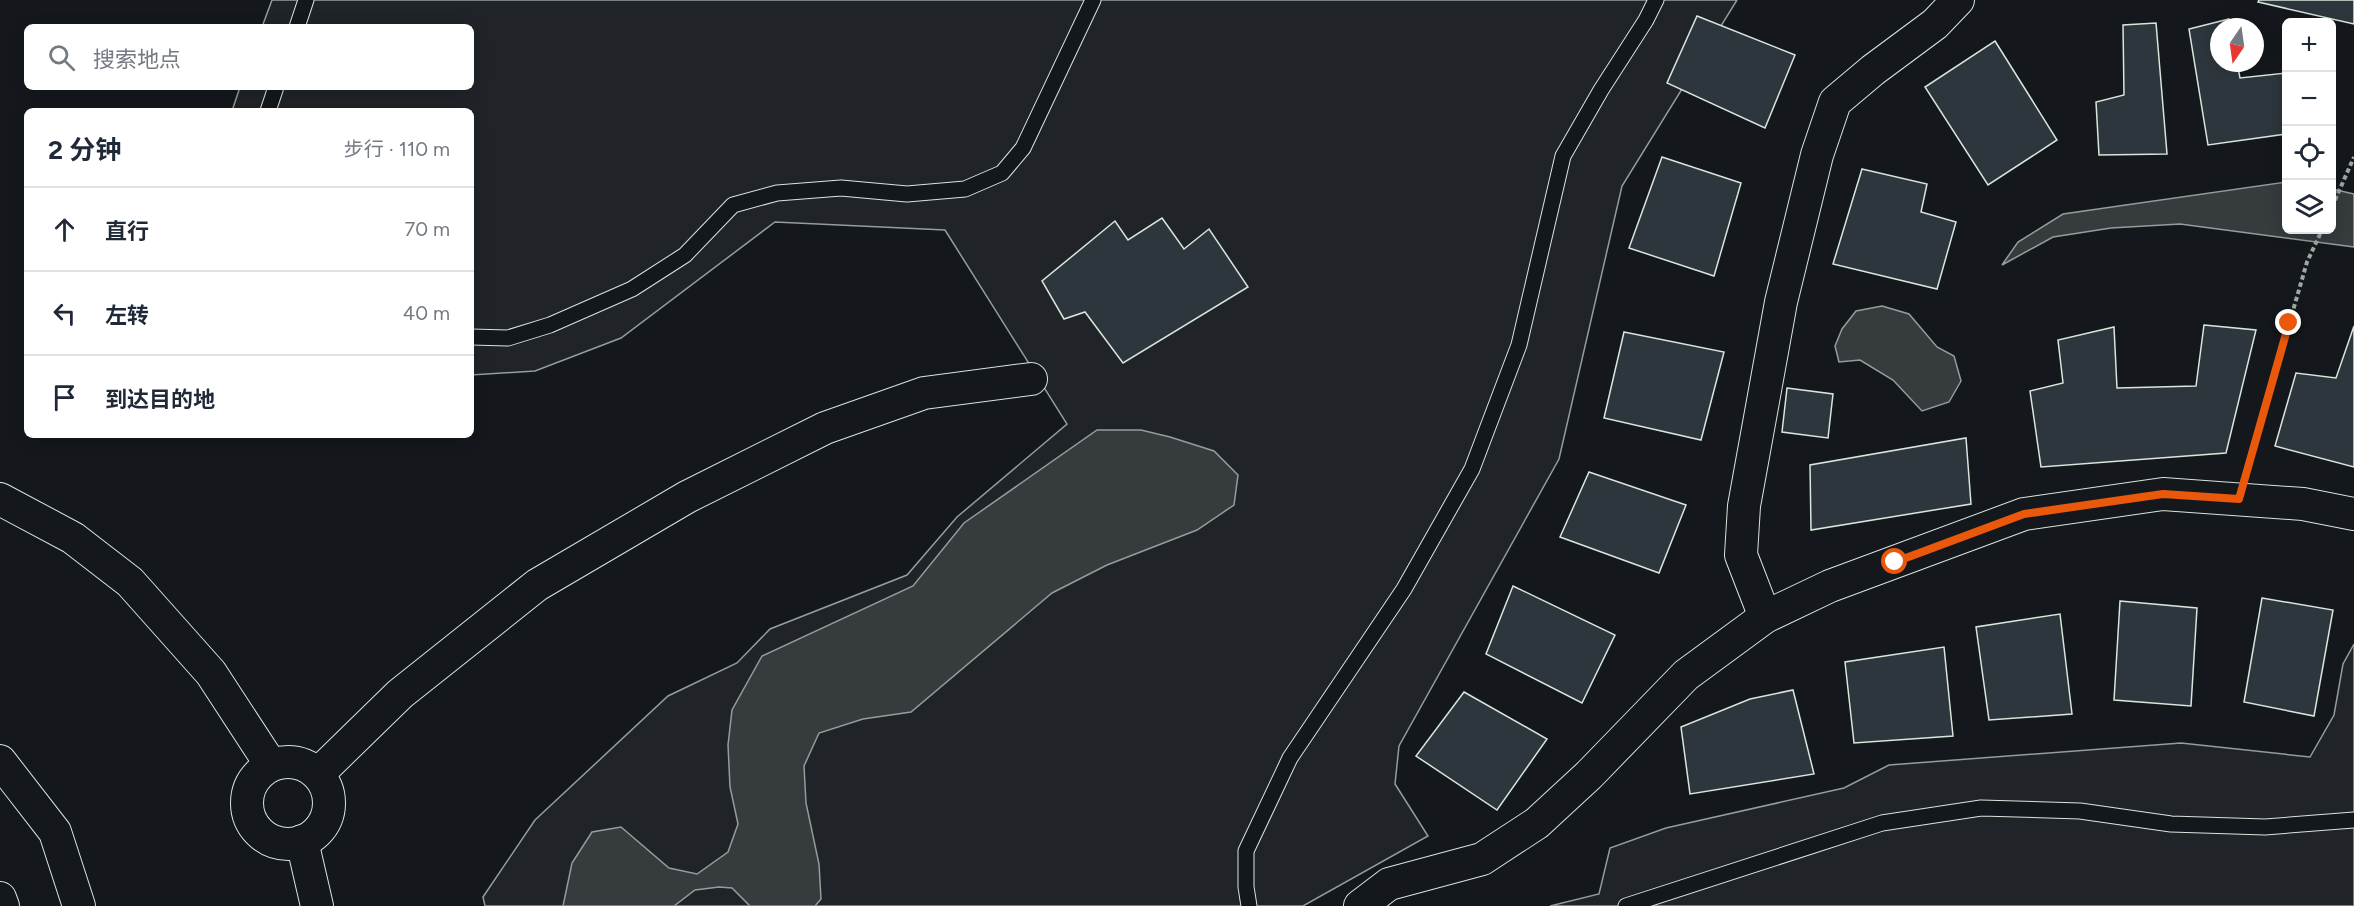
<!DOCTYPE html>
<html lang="zh">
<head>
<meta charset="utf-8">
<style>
  body { margin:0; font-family:Figtree,"Noto Sans SC",sans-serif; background:#f6f6f7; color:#1f2937 }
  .controls { position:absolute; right:18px; top:18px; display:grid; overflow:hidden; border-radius:9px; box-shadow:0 3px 15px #0003 }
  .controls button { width:54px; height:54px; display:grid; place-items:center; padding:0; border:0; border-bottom:2px solid #e0e1e3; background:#fff; color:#1f2937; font:30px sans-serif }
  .compass { position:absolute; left:2210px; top:18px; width:54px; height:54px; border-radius:50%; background:#fff; box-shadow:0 3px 15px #0003; rotate:193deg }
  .stop { position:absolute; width:18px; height:18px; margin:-14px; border:4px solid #ea580c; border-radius:50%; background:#fff }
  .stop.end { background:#ea580c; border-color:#fff; box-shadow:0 2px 6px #0008 }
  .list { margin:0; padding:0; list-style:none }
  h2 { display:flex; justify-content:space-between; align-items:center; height:78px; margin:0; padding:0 24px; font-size:26px }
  h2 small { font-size:20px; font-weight:400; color:#747a83 }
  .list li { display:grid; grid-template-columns:39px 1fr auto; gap:18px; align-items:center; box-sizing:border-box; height:84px; padding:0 24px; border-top:2px solid #e0e1e3 }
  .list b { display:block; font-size:22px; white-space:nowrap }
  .list em { font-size:20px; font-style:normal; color:#747a83 }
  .icon { flex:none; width:33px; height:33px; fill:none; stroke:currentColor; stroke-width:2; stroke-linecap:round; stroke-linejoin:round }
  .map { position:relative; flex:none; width:2354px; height:906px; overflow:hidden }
  .search { position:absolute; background:#fff; box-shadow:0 3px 15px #0003; left:24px; top:24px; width:450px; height:66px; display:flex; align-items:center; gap:15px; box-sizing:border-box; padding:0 21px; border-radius:9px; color:#747a83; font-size:22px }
  .panel { position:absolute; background:#fff; box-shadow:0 3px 15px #0003; left:24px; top:108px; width:450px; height:330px; border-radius:9px }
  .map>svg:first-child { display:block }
  .green { fill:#202428; stroke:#939e99; stroke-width:1.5 }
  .water { fill:#363b3e; stroke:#939e99; stroke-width:1.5 }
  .building { fill:#2c363c; stroke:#d8e6dc; stroke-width:1.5 }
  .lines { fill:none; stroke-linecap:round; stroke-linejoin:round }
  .lane-casing { stroke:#d8e6dc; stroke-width:17 }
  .street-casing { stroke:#d8e6dc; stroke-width:34 }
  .path { stroke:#9da8a2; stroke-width:4; stroke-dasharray:4.5 3; stroke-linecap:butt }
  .lane { stroke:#14181c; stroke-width:15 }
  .street { stroke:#14181c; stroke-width:32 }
  .route { stroke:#ea580c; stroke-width:8 }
</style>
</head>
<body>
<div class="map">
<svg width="2354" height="906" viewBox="0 0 2354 906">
  <rect width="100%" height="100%" fill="#14181c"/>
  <g class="green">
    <polygon points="272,0 1737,0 1622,186 1559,459 1399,746 1395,784 1428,836 1303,906 485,906 483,897 535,820 668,696 737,663 770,629 907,575 957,517 1067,424 945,230 775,222 621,338 535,371 471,375 471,111 232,111 240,87 471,87 471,27 262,27"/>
    <polygon points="2354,644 2354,906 1550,906 1599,894 1610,848 1666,828 1844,788 1889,765 2181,743 2310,757 2334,715 2343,664"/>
  </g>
  <g class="water">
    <polygon points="2286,182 2286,230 2332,230 2332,189 2354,194 2354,247 2180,224 2111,228 2053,237 2002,265 2018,242 2063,214"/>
    <polygon points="1882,306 1909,314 1937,347 1954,356 1961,381 1949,402 1922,411 1893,380 1860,360 1839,362 1835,346 1842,329 1856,311"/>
    <polygon points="1097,430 1141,430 1170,437 1214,451 1238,475 1234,505 1197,530 1107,565 1052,593 911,712 863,719 819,733 804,766 806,803 819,864 821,899 815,906 750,906 732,888 719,887 695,890 674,906 563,906 572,863 592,832 621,827 669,868 697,874 728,852 738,824 730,787 728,745 732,710 762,656 913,586 964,523"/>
  </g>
  <g class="building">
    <polygon points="2259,0 2354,0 2354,24 2258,2"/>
    <polygon points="1697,16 1795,55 1765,128 1667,83"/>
    <polygon points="2229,19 2231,27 2219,27 2219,63 2237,63 2240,78 2286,73 2286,134 2208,145 2189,29"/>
    <polygon points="2156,23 2167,154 2099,155 2096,102 2124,95 2123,25"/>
    <polygon points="1995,41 2057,140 1988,185 1925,87"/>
    <polygon points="1662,157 1741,183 1714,276 1629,248"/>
    <polygon points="1862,169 1927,184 1921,212 1956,222 1937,289 1833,264"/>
    <polygon points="1162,218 1184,249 1209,229 1248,287 1123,363 1085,312 1064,319 1042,281 1115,221 1128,240"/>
    <polygon points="2204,325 2256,330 2226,453 2041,467 2030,391 2063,383 2058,340 2114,327 2117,388 2196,386"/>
    <polygon points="2354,326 2354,467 2275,446 2296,373 2336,378"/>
    <polygon points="1624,332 1724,352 1701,440 1604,418"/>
    <polygon points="1787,388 1833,394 1828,438 1782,432"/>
    <polygon points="1966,438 1971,504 1811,530 1810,465"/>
    <polygon points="1589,472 1686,505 1659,573 1560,537"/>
    <polygon points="1513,586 1615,635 1582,703 1486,654"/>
    <polygon points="2262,598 2333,610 2314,716 2244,702"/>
    <polygon points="2120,601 2197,608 2191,706 2114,700"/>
    <polygon points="2060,614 2072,714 1989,720 1976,627"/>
    <polygon points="1944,647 1953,736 1854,743 1845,662"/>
    <polygon points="1793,690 1814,774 1690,794 1681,727 1750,699"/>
    <polygon points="1464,692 1547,739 1497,810 1416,756"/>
  </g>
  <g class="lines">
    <defs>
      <g id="lane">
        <polyline points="297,27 306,0"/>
        <polyline points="268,111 276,87"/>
        <polyline points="471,337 508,338 550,325 632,289 685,255 733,205 777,193 841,188 907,194 965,189 1002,173 1023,148 1093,0"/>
        <polyline points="1249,906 1246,887 1246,851 1290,758 1404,589 1472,469 1519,345 1563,156 1601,90 1646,20 1656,0"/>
        <polyline points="1626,906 1882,823 1981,808 2080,811 2171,824 2265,827 2354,820"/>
      </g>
      <g id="street">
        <polyline points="0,499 73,538 130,582 211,673 271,765"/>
        <polyline points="1765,617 1741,555 1744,506 1781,302 1817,155 1835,102 1873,70 1935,24 1958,0"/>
        <polyline points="0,761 55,832 79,906"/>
        <circle cx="288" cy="803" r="41"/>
        <polyline points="318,774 400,694 537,585 687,497 825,428 924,393 1031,379"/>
        <polyline points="302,841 317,906"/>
        <polyline points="0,898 3,906"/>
        <polyline points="1360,906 1389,884 1482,859 1537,823 1589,775 1686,675 1765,617 1830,586 2024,514 2163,494 2303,504 2354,514"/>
      </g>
    </defs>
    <use href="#lane" class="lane-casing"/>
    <use href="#street" class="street-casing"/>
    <g class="path">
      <polyline points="2332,207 2354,157"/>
      <polyline points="2248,467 2307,262 2322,230"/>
    </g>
    <use href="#lane" class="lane"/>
    <use href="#street" class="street"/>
  </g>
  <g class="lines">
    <polyline class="route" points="1895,562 2024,514 2163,494 2239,499 2289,323"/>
  </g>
</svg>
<div class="controls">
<button>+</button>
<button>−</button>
<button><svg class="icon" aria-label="locate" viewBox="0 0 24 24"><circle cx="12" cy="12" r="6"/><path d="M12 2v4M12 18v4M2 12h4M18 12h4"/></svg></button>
<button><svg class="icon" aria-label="layers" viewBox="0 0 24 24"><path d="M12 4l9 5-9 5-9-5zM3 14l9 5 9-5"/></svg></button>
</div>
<svg class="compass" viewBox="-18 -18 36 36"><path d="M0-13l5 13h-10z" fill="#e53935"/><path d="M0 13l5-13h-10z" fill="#747a83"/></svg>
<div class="stop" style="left:1895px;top:562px"></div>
<div class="stop end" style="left:2289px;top:323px"></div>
<div class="search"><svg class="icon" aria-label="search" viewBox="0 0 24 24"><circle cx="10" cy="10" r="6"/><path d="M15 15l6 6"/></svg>搜索地点</div>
<section class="panel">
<h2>2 分钟<small>步行 · 110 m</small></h2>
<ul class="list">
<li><svg class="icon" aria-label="ahead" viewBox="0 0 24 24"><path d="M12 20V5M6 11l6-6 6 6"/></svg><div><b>直行</b></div><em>70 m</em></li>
<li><svg class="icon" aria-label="left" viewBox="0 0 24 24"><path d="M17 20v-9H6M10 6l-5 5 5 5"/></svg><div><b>左转</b></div><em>40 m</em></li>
<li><svg class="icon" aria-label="arrive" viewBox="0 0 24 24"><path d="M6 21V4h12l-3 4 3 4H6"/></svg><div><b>到达目的地</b></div></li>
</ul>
</section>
</div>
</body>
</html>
